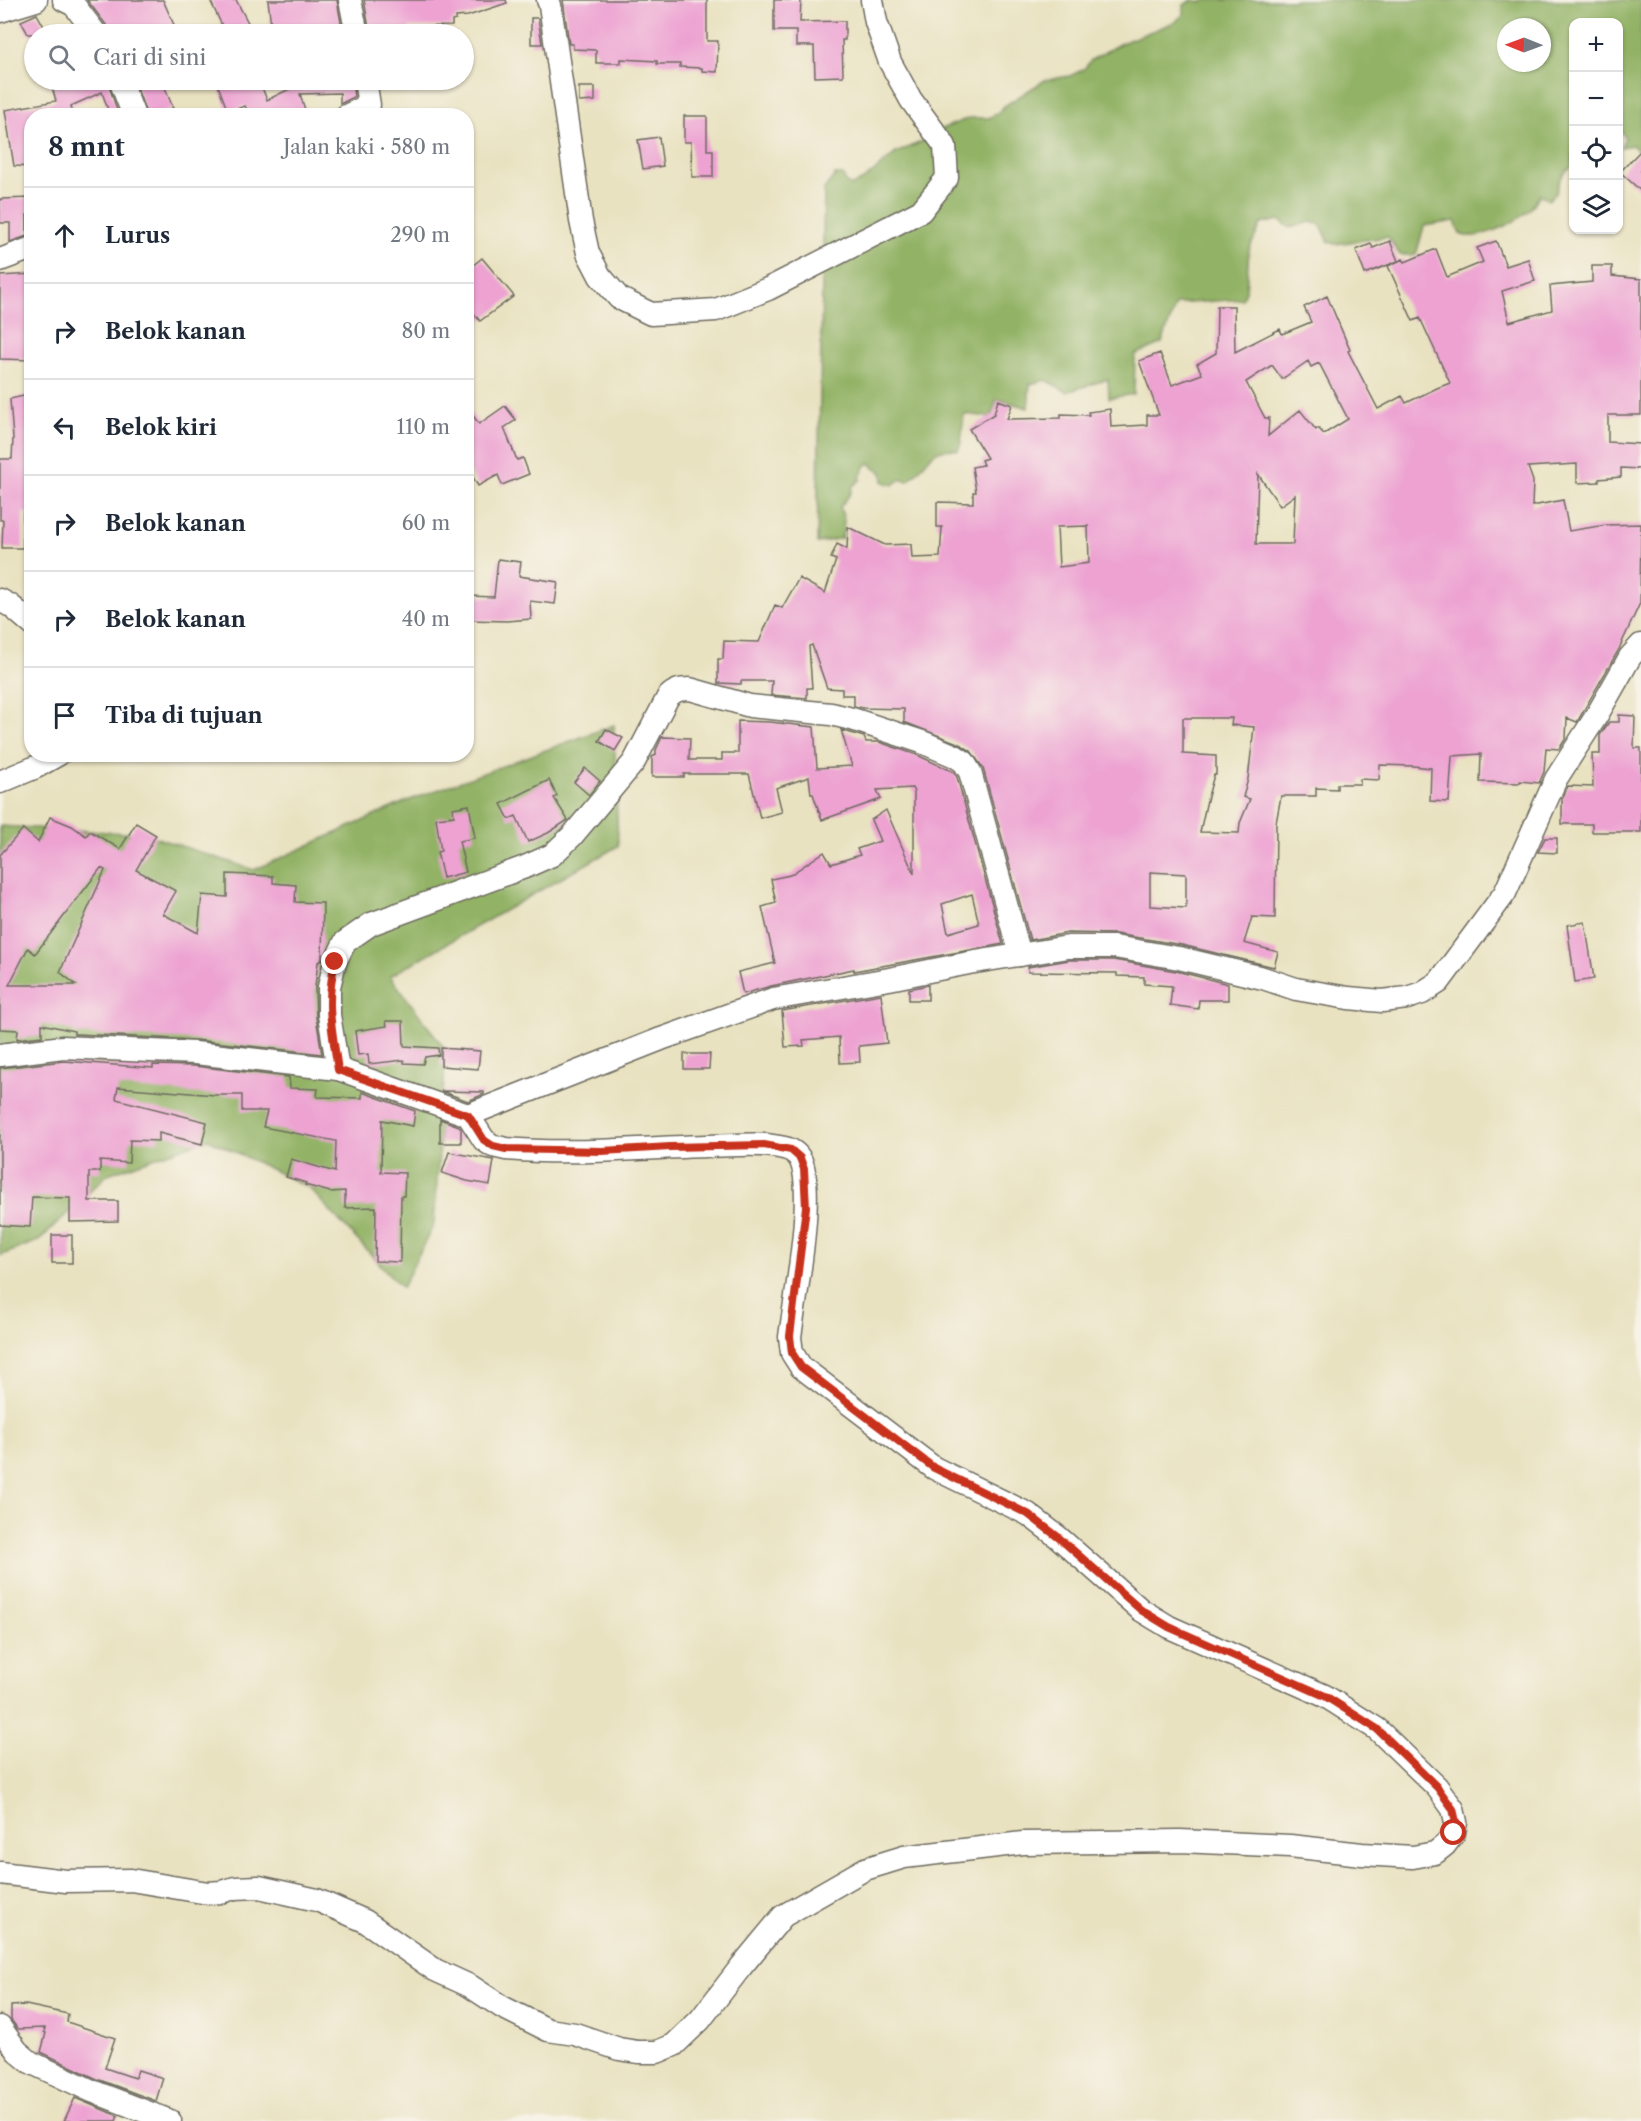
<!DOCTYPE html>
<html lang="id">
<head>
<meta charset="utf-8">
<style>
  body { margin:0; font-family:"Libre Caslon Text",serif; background:#f2f2f3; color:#1f2937 }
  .controls { position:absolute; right:18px; top:18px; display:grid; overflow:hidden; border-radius:12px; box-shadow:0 2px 4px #0004 }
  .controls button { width:54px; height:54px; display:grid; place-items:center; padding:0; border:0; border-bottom:2px solid #e0e1e3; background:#fff; color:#1f2937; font:30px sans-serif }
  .compass { position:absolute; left:1497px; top:18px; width:54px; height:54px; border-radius:50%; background:#fff; box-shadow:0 2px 4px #0004; rotate:271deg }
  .stop { position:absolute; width:18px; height:18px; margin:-14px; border:4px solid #c8321e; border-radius:50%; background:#fff }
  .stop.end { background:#c8321e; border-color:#fff; box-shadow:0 2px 6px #0008 }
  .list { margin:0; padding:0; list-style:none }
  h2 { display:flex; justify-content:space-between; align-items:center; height:78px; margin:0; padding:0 24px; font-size:26px }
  h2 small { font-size:20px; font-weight:400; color:#747a83 }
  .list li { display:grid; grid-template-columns:39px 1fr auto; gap:18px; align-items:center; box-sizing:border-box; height:96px; padding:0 24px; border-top:2px solid #e0e1e3 }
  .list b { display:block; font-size:22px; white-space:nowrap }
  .list em { font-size:20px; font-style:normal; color:#747a83 }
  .icon { flex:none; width:33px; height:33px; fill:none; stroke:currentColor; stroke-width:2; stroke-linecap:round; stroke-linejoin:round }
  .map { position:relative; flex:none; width:1641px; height:2121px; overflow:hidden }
  .search { position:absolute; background:#fff; box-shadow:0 2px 4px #0004; left:24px; top:24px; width:450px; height:66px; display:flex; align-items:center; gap:15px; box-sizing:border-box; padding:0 21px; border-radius:33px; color:#747a83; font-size:22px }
  .panel { position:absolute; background:#fff; box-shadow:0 2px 4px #0004; left:24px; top:108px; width:450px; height:654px; border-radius:24px }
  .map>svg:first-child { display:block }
  .forest { fill:#92b265; stroke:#5e6e48; stroke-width:1.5; fill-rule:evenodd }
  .building { fill:#eda2d2; fill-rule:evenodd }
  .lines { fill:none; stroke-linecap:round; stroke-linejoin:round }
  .minor-casing { stroke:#6e6b60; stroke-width:25 }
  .minor { stroke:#fff; stroke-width:22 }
  .route { stroke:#c8321e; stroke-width:8 }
</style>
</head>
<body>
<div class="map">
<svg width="1641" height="2121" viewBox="0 0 1641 2121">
  <rect width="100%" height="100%" fill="#f7f3e8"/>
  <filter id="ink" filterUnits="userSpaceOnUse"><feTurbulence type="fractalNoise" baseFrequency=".0167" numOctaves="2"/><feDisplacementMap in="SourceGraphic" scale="12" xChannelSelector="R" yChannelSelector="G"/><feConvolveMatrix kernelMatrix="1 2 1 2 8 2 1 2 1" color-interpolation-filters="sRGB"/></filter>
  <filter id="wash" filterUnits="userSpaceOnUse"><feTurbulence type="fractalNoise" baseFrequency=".008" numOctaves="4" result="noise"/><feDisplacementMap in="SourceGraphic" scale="24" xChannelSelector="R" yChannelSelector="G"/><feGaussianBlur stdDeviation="1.35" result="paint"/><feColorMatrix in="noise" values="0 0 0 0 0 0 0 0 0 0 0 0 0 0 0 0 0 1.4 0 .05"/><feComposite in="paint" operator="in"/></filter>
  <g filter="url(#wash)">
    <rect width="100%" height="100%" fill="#e9e2c1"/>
    <g class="forest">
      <path d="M1192,0L1201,2L1207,0H1641V153L1632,145L1621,147L1625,137L1619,129L1618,22H1574L1573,166C1563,171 1558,183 1556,193L1548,200L1540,194C1537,199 1534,205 1529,210C1517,222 1476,243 1460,234L1455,221L1424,226L1416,255H1400L1388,237L1335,244L1329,242L1321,225L1310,222L1290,228L1279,220L1261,224L1249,250L1246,291L1242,299L1176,304L1162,343L1135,355L1134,394L1109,398L1108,379L1067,392L1046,380L1030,384L1028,408L997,399L991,417L964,414L961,443L958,450C926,445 928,468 907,481L902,479L893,485L883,482L882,472L875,469L870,463L866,465L860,477L861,479L852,487L851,493L840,507L844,520L842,538L817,543L824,189L835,175H843L846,183L852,186L865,179L896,153L928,139L944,128L969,118H988L997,114L1004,106L1045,80L1070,76L1084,69L1091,60L1119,44L1175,22L1184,14V5ZM1506,27H1542V63H1506Z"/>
      <polygon points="614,725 618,846 390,976 446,1050 434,1224 402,1288 308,1187 208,1139 108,1174 40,1240 0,1256 0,826 145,834 254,870 407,801"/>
    </g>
    <g id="blocks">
      <g class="building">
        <polygon points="87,0 163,0 178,34 109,34 107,26"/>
        <polygon points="210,0 236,0 254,34 226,34"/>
        <polygon points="268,0 337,0 343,34 272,34"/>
        <polygon points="364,0 506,0 507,3 468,16 456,17 456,20 452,21 452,26 408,27 411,34 370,34"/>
        <polygon points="563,0 707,0 707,41 718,41 717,72 702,71 702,68 680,67 680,64 657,64 657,61 621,59 621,63 596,63 596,50 573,49 573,44 569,44"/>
        <polygon points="774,0 801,0 800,22 845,21 845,40 842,40 843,76 815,77 814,46 796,46 796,31 774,31"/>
        <polygon points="37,14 48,34 28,34 21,21"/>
        <polygon points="531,18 538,18 542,44 531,44"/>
        <polygon points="74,27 79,34 58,34"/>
        <polygon points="50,80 107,80 119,116 110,116 102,92 71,106 73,116 32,116 32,167 14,166 5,110 56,101"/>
        <polygon points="134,80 162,80 173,108 153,116 147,116"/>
        <polygon points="216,80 259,80 267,100 308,80 352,80 354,97 340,104 340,93 300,94 307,116 236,116 247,110 245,106 228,112"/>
        <polygon points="579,87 595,87 595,101 579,102"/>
        <polygon points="684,116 707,116 707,150 713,150 713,177 692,177 691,142 684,142"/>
        <polygon points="659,137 663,166 643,169 638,140"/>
        <polygon points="1641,150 1641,191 1620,172"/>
        <polygon points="32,198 32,215 27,215 27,236 10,242 10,223 0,223 0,199"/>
        <polygon points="1390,241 1398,261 1365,274 1356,250 1371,244 1373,248"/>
        <path d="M1496,241L1506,266L1528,259L1535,281L1502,291L1509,322L1552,310L1550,286L1592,282V266H1612V276L1641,279V415H1608V442L1641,444V469L1621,468V477L1599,479V482L1577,483V464L1528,467L1533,481L1532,506L1563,500L1569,531L1606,525L1641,524L1640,603L1619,649L1585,708L1577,722L1567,718L1566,738L1559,749L1546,748L1544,772L1539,783L1520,781V783L1480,782L1481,754L1452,756L1449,802L1430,801L1431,768L1413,766L1380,765L1379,780L1360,779V784H1337V789L1316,788V796H1281L1276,823L1275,918L1252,917L1244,943L1278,952L1274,967L1182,945L1116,934L1068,933L1030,940L983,768L971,751L960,744L904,722V709L863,708L854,706V695H842V689L827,688L812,645L809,646L812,688H807V698L771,695L772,681H741V684L718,683V659H723L724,641L759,642L775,605L782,608L799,578L825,593L836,560L831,558L837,544L847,549L848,527L885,545L911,544L912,558L940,557L942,527H937V502L973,503V492H976L972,467L983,465L981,460L987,458L969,429L994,414L998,400L1012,405L1007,419L1061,418V414L1089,415L1088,412L1110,409L1111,427L1147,425V415H1159L1139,361L1160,353L1172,385L1202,374L1197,364L1216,353L1217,306H1234L1235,352L1280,329L1282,334L1311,322L1304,307L1327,296L1350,350L1348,351L1378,409L1402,396L1406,403L1437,388L1450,383L1420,318L1413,321L1388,266L1403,259L1405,262L1436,249L1447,277L1483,262L1477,248ZM1308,361L1311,367L1319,363L1348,419L1324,434L1318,428L1316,430L1300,410L1268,436L1269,418H1265L1246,382L1272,365L1282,379ZM1258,474L1280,506L1295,495L1293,544H1256ZM1088,526L1089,563L1059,567L1057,527ZM1183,718H1232L1231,725L1254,727L1248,779L1243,797L1250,799L1240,823L1239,833L1200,832L1207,800L1214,775H1216V756L1183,754ZM1150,872L1186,874V908L1150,906Z"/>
        <polygon points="482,258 514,296 480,321 466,304 466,271"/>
        <polygon points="32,274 32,360 0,359 0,276"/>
        <polygon points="32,394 32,513 23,513 23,548 2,548 3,520 0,520 0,459 12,459 13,438 10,399"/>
        <polygon points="466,406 479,424 505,406 516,420 504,428 517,460 523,458 529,474 502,485 498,475 478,486 466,466"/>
        <polygon points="498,559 521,562 519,576 558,582 555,604 530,601 531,619 507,621 469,620 469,596 494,597"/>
        <polygon points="1619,715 1635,716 1634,748 1641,748 1641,832 1592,832 1592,824 1562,824 1562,799 1568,786 1593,787 1592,754 1600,754 1600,735 1609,722 1619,722"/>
        <path d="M738,721L770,722L814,727L817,768L852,766L841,730L864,737L866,742H879L917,755L954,772L957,777L1003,944L854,971V969L771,986L743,994L738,972L775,963L762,907L776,903L771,879L790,875L824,852L831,864L860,855L857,849L880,841L871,820L886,810L914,874V792L912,788L877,790L881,799L822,820L813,794H811L809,777L776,788L782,812L760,818L749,774H684V777H652V757L656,755V750L662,737L690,738L689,760H722V753H738ZM972,894L979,924L948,933L942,904Z"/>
        <polygon points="606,729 623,738 615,751 599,741"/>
        <polygon points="585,768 600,781 589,795 574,782"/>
        <polygon points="549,780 557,796 554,798 568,820 548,833 528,842 516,816 509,819 501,804"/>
        <polygon points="469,805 475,838 459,841 466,872 443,878 437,852 441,851 436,818 454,816 453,808"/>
        <path d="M50,817L72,826L86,836L90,831L120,849L136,823L156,835L136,870L176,891L163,914L198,933L202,895L227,897V874L273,876V883L296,885L295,902L323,903L322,960L318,962L315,987L316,1017L322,1054L196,1040L77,1034H74V1031L42,1024V1036L17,1039L18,1030L0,1029V855L23,829L38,842ZM101,868L105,870L60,972L76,985H9L28,948L35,954Z"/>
        <polygon points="1545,838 1557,838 1557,853 1538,852"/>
        <polygon points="1585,922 1594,979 1575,982 1567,925"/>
        <polygon points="1069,960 1113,960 1176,971 1228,984 1228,1000 1199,1000 1198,1009 1170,1005 1172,986 1144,984 1144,977 1117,976 1117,973 1028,972 1028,967"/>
        <polygon points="928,985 928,1000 909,1000 909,989"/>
        <polygon points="881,994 887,1043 859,1046 860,1062 840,1063 839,1037 803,1040 804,1046 785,1047 782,1011"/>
        <polygon points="386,1021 403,1021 404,1046 438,1048 439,1055 425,1057 423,1064 404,1063 404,1060 369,1064 368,1054 358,1055 355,1031 387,1026"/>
        <polygon points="441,1048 480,1051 478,1069 441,1066"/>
        <polygon points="684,1054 710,1054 709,1069 684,1069"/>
        <polygon points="64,1061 153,1068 153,1065 194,1066 289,1077 290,1088 318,1089 317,1097 362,1098 362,1092 415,1111 413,1126 382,1120 381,1172 405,1173 404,1196 401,1196 400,1262 375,1261 376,1207 345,1208 345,1191 330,1192 305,1185 306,1183 286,1177 291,1159 335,1172 336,1141 263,1127 267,1111 242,1111 242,1095 215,1095 118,1087 116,1099 207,1122 202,1144 159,1133 159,1141 130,1140 129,1163 100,1161 100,1172 89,1172 89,1201 118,1201 118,1221 70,1222 70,1198 32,1197 30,1227 0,1225 0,1068"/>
        <polygon points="441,1091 484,1092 484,1094 468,1101"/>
        <polygon points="440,1119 459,1126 461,1129 461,1143 440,1143"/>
        <polygon points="449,1152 494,1160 490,1185 467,1181 442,1173"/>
        <rect x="52" y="1235" width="20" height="28"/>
        <polygon points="26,2005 68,2014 67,2022 115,2038 105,2068 135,2078 138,2070 163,2078 156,2101 97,2079 41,2052 46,2033 44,2032 45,2028 18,2029 11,2020 11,2006"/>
        <polygon points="75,2098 118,2116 116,2121 64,2121"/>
      </g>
    </g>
  </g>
  <g filter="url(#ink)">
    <use href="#blocks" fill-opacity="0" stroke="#6e6b60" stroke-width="1.5"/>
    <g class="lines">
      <defs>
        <g id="minor">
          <polyline points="64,0 74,5 96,34"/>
          <polyline points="350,0 357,34"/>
          <polyline points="548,0 550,5 581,221 588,253 600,276 619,298 651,314 716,310 768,289 921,211 947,178 945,146 911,100 890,62 876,22 872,0"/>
          <polyline points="0,11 36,0"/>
          <polyline points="120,80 134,116"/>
          <polyline points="346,116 369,105 365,80"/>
          <polyline points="0,260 32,248"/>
          <polyline points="0,600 11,606 32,624"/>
          <polyline points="0,782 36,767 59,754"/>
          <path d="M0,1055L63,1047L195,1053L338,1069L468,1115L484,1140L493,1146L506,1149C573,1155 639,1148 706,1146C730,1146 756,1142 779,1147C788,1148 797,1152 801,1161C815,1192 795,1299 790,1337L792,1353L801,1367L934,1468L1028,1514L1058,1537L1141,1610L1169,1627L1325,1696L1377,1729L1437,1787L1453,1809L1456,1822L1454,1833L1445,1845L1435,1853L1413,1857L1362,1854L1290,1846L1180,1841L1023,1843L904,1857L865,1869L783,1916L740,1968L700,2020L674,2045L657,2052H638L619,2049L575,2034L548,2030L502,2007L470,1986L435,1970L365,1921L317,1900L259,1887L235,1888L221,1892L208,1893L131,1880L66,1881L0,1873"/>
          <path d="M338,1069L329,1015V987L335,962L345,942L371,924L525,867L552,855L572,836L634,762L668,697C675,690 680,689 690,689L750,706L831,714L852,719L922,742L955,756L964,762L970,772L1020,955"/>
          <polyline points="468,1115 661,1039 773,999 889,979 969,963 1068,947 1114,947 1179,958 1263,978 1296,989 1348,998 1382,1001 1407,998 1422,993 1439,982 1505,893 1556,779 1597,715 1630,657 1641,645"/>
          <polyline points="0,2027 17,2051 30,2062 92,2091 170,2121"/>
        </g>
      </defs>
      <use href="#minor" class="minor-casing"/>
      <use href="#minor" class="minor"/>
    </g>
  </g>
  <g class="lines" filter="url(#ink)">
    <path class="route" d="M335,962C325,1004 332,1028 338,1070L468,1115L484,1140L493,1146L506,1149L602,1151L670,1147L764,1145L791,1150L800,1158L804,1169L806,1207L790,1336L792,1353L801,1367L934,1468L1028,1514L1058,1537L1141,1610L1169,1627L1325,1696L1377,1729L1437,1787L1453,1809L1456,1822L1454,1833"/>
  </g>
</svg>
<div class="controls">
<button>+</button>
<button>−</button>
<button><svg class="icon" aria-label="locate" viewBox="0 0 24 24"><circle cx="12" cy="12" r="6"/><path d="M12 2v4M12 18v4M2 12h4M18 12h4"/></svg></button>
<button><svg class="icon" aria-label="layers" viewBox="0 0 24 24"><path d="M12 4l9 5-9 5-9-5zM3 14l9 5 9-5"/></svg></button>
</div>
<svg class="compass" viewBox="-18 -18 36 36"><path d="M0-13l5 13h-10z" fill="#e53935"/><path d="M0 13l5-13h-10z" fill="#747a83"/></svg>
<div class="stop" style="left:1454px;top:1833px"></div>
<div class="stop end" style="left:335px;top:962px"></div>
<div class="search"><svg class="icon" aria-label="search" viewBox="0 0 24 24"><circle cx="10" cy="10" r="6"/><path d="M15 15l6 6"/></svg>Cari di sini</div>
<section class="panel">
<h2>8 mnt<small>Jalan kaki · 580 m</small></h2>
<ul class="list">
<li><svg class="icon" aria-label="ahead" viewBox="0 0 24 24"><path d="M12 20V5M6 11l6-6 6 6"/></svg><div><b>Lurus</b></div><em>290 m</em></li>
<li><svg class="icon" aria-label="right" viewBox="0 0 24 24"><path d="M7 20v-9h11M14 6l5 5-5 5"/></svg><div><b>Belok kanan</b></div><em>80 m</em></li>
<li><svg class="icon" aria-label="left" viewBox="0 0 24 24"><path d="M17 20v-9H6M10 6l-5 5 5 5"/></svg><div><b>Belok kiri</b></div><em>110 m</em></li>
<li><svg class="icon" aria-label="right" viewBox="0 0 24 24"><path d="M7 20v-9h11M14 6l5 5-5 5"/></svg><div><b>Belok kanan</b></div><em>60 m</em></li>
<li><svg class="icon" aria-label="right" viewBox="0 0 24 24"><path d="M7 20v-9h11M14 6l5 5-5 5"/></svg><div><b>Belok kanan</b></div><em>40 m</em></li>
<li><svg class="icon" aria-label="arrive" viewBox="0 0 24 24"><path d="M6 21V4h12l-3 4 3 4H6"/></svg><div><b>Tiba di tujuan</b></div></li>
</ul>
</section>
</div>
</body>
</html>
